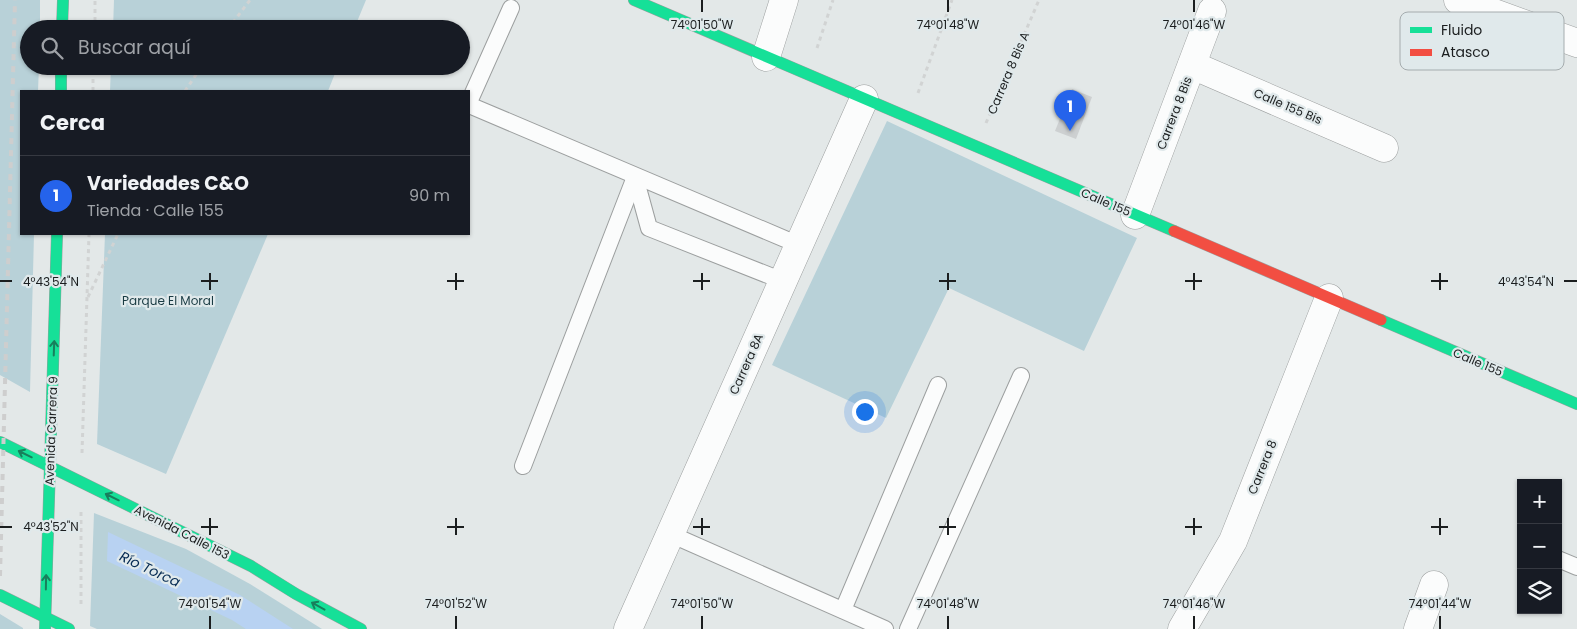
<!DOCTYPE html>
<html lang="es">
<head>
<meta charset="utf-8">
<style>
  body { margin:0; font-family:Poppins,sans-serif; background:#20242c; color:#f1f3f6 }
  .controls { position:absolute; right:15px; bottom:15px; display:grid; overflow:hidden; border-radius:0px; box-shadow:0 1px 4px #0004 }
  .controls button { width:45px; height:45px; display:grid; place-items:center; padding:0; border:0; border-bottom:1px solid #363941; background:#171b24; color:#f1f3f6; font:25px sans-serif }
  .you { position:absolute; left:864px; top:411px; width:18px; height:18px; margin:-12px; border:4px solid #fff; border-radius:50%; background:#1a73e8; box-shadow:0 0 0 8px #1a73e833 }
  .badge { display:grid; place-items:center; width:32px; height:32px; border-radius:50%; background:#2563eb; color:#fff; font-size:16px; font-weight:700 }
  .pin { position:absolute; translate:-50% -41px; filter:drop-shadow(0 1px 2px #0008) }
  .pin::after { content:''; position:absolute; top:26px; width:18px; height:15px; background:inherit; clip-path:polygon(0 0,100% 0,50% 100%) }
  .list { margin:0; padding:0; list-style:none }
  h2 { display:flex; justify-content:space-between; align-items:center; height:65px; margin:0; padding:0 20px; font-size:21px }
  h2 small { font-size:16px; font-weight:400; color:#9ea1a6 }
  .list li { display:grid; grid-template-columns:32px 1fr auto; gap:15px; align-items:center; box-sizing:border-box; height:80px; padding:0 20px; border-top:1px solid #363941 }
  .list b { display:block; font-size:19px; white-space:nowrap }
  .list p { margin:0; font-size:16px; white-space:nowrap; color:#9ea1a6 }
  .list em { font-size:16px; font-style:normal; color:#9ea1a6 }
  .icon { flex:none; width:28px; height:28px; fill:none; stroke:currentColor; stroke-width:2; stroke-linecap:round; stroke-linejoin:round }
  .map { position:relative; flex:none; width:1577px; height:629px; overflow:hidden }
  .search { position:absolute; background:#171b24; box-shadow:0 1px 4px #0004; left:20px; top:20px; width:450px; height:55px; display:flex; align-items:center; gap:12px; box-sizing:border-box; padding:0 18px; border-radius:28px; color:#9ea1a6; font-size:19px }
  .panel { position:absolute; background:#171b24; box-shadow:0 1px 4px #0004; left:20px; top:90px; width:450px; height:145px; border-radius:0px }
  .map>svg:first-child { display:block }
  .green { fill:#b8d1d8 }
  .water { fill:#b8d2f2 }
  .building { fill:#cdd0d1 }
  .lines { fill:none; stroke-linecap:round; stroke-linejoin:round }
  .lane-casing { stroke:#9c9f9f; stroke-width:18 }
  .street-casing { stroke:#9c9f9f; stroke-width:29 }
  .fast-casing { stroke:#9c9f9f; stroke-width:12 }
  .jam-casing { stroke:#9c9f9f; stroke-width:12 }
  .path { stroke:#d1d3d3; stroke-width:3; stroke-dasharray:4 4; stroke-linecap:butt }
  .lane { stroke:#fbfcfc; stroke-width:16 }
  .street { stroke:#fbfcfc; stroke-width:28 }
  .fast { stroke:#16e098; stroke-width:11 }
  .jam { stroke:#f24e42; stroke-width:11 }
  .rail { stroke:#cecece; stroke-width:4; stroke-dasharray:6 6; stroke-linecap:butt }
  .oneway { stroke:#187f5c }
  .ticks { fill:none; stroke:#1b1e1f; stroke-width:2 }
  .labels { text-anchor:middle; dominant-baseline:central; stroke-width:4.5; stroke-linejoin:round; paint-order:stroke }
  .street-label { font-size:12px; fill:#1b1e1f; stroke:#e0e9eb }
  .park-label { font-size:12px; fill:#193b43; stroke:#e0e9eb }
  .water-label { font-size:14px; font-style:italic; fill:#062b53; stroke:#e0e9eb }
  .key { fill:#e0e9eb; stroke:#a5acae; stroke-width:1 }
  .key-label { font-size:14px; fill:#1b1e1f }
  .ticks-label { font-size:12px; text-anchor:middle; fill:#1b1e1f; stroke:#e0e9eb; stroke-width:4.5; stroke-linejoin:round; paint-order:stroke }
</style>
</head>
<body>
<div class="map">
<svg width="1577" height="629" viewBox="0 0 1577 629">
  <rect width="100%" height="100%" fill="#e3e8e8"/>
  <g class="green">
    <polygon points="0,0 40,0 40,29 29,29 29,66 39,66 38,91 21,91 21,234 34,234 30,392 0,375"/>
    <polygon points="114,0 366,0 354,29 113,29"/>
    <polygon points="111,66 338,66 328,91 110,91"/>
    <polygon points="887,121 1137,238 1084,351 949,288 886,418 772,365"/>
    <polygon points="105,234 268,234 166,474 97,444"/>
    <polygon points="94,513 186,549 250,584 322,629 97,629 90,626"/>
    <polygon points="0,614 23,628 23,629 0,629"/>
  </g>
  <polygon class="water" points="108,532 240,595 293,629 246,629 232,620 107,561"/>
  <polygon class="building" points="1072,89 1092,97 1076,139 1055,131"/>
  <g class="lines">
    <defs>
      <g id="lane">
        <polyline points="469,102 511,8"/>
        <polyline points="469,105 799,245"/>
        <polyline points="635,177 649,228 783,281"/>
        <polyline points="523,466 635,177"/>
        <polyline points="670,534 885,629"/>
        <polyline points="1558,559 1577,567"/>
        <polyline points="843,610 938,385"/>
        <polyline points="908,629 1021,376"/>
      </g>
      <g id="street">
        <polyline points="1458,0 1577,43"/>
        <polyline points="766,57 784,0"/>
        <polyline points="1192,65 1384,148"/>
        <polyline points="1135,215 1212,11"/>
        <polyline points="628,629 864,99"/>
        <polyline points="1182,629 1233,541 1329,298"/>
        <polyline points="1418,629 1434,585"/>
      </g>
      <g id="fast">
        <polyline points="634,0 1174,231"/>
        <polyline points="62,29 63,0"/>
        <polyline points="61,66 61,91"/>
        <polyline points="1381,320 1577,404"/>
        <polyline points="0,442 251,566 296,594 361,629"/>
        <polyline points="0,595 69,629"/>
        <polyline points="45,629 57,234"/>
      </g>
      <polyline id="jam" points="1174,231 1381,320"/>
    </defs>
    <use href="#lane" class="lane-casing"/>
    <use href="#street" class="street-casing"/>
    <use href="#fast" class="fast-casing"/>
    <use href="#jam" class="jam-casing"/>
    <g class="path">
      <polyline points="95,29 95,0"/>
      <polyline points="228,29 250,0"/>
      <polyline points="817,48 833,0"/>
      <polyline points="93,91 93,66"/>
      <polyline points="185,91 202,66"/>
      <polyline points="918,93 952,0"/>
      <polyline points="986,123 1039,0"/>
      <polyline points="88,297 118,234"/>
      <polyline points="82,453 89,234"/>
      <polyline points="81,512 81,606"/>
    </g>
    <use href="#lane" class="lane"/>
    <use href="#street" class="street"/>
    <use href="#fast" class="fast"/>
    <use href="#jam" class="jam"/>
    <polyline class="rail" points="0,576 15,0"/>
  </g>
  <defs><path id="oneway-shaft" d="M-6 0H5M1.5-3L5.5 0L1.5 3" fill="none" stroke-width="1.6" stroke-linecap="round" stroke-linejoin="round" transform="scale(1.25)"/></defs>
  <g class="oneway">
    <use href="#oneway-shaft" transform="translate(54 348) rotate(-88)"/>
    <use href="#oneway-shaft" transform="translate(25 454) rotate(-154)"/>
    <use href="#oneway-shaft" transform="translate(112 497) rotate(-154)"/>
    <use href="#oneway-shaft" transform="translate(46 582) rotate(-89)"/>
    <use href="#oneway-shaft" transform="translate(318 606) rotate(-151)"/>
  </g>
  <path class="ticks" d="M702,0V12M948,0V12M1194,0V12M210,273V290M456,273V290M702,273V290M948,273V290M1194,273V290M1440,273V290M0,281H12M201,281H218M447,281H464M693,281H710M939,281H956M1185,281H1202M1431,281H1448M1564,281H1577M210,518V535M456,518V535M702,518V535M948,518V535M1194,518V535M1440,518V535M0,527H12M201,527H218M447,527H464M693,527H710M939,527H956M1185,527H1202M1431,527H1448M210,616V629M456,616V629M702,616V629M948,616V629M1194,616V629M1440,616V629"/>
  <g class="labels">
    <g class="street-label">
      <text transform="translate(1008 73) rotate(-67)">Carrera 8 Bis A</text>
      <text transform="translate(1288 106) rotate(23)">Calle 155 Bis</text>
      <text transform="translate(1174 113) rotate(-69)">Carrera 8 Bis</text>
      <text transform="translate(1106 202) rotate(23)">Calle 155</text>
      <text transform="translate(1478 362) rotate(23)">Calle 155</text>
      <text transform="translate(746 364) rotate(-66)">Carrera 8A</text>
      <text transform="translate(51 431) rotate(-88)">Avenida Carrera 9</text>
      <text transform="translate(1262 467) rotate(-68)">Carrera 8</text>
      <text transform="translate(182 532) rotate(27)">Avenida Calle 153</text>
    </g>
    <g class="park-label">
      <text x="168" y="300">Parque El Moral</text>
    </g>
    <g class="water-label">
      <text transform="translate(150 569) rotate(25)">Río Torca</text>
    </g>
  </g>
  <rect x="1400" y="12" width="164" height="58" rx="8" class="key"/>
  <rect x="1410" y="27" width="22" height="6" fill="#16e098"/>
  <rect x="1410" y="49" width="22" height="7" fill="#f24e42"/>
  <g class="key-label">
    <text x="1441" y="35">Fluido</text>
    <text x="1441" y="57">Atasco</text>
  </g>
  <g class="ticks-label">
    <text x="702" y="29">74°01'50"W</text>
    <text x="948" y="29">74°01'48"W</text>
    <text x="1194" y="29">74°01'46"W</text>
    <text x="51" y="286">4°43'54"N</text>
    <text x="1526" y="286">4°43'54"N</text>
    <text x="51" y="531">4°43'52"N</text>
    <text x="210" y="608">74°01'54"W</text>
    <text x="456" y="608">74°01'52"W</text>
    <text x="702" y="608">74°01'50"W</text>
    <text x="948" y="608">74°01'48"W</text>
    <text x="1194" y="608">74°01'46"W</text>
    <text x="1440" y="608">74°01'44"W</text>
  </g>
</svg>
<div class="controls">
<button>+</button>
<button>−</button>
<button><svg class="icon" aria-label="layers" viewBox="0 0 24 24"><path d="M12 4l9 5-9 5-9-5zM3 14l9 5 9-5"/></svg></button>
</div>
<div class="you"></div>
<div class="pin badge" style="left:1070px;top:131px">1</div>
<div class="search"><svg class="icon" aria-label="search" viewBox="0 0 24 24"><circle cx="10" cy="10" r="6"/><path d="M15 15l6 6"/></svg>Buscar aquí</div>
<section class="panel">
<h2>Cerca<small></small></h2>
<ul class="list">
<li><span class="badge">1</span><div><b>Variedades C&amp;O</b><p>Tienda · Calle 155</p></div><em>90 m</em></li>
</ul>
</section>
</div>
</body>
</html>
